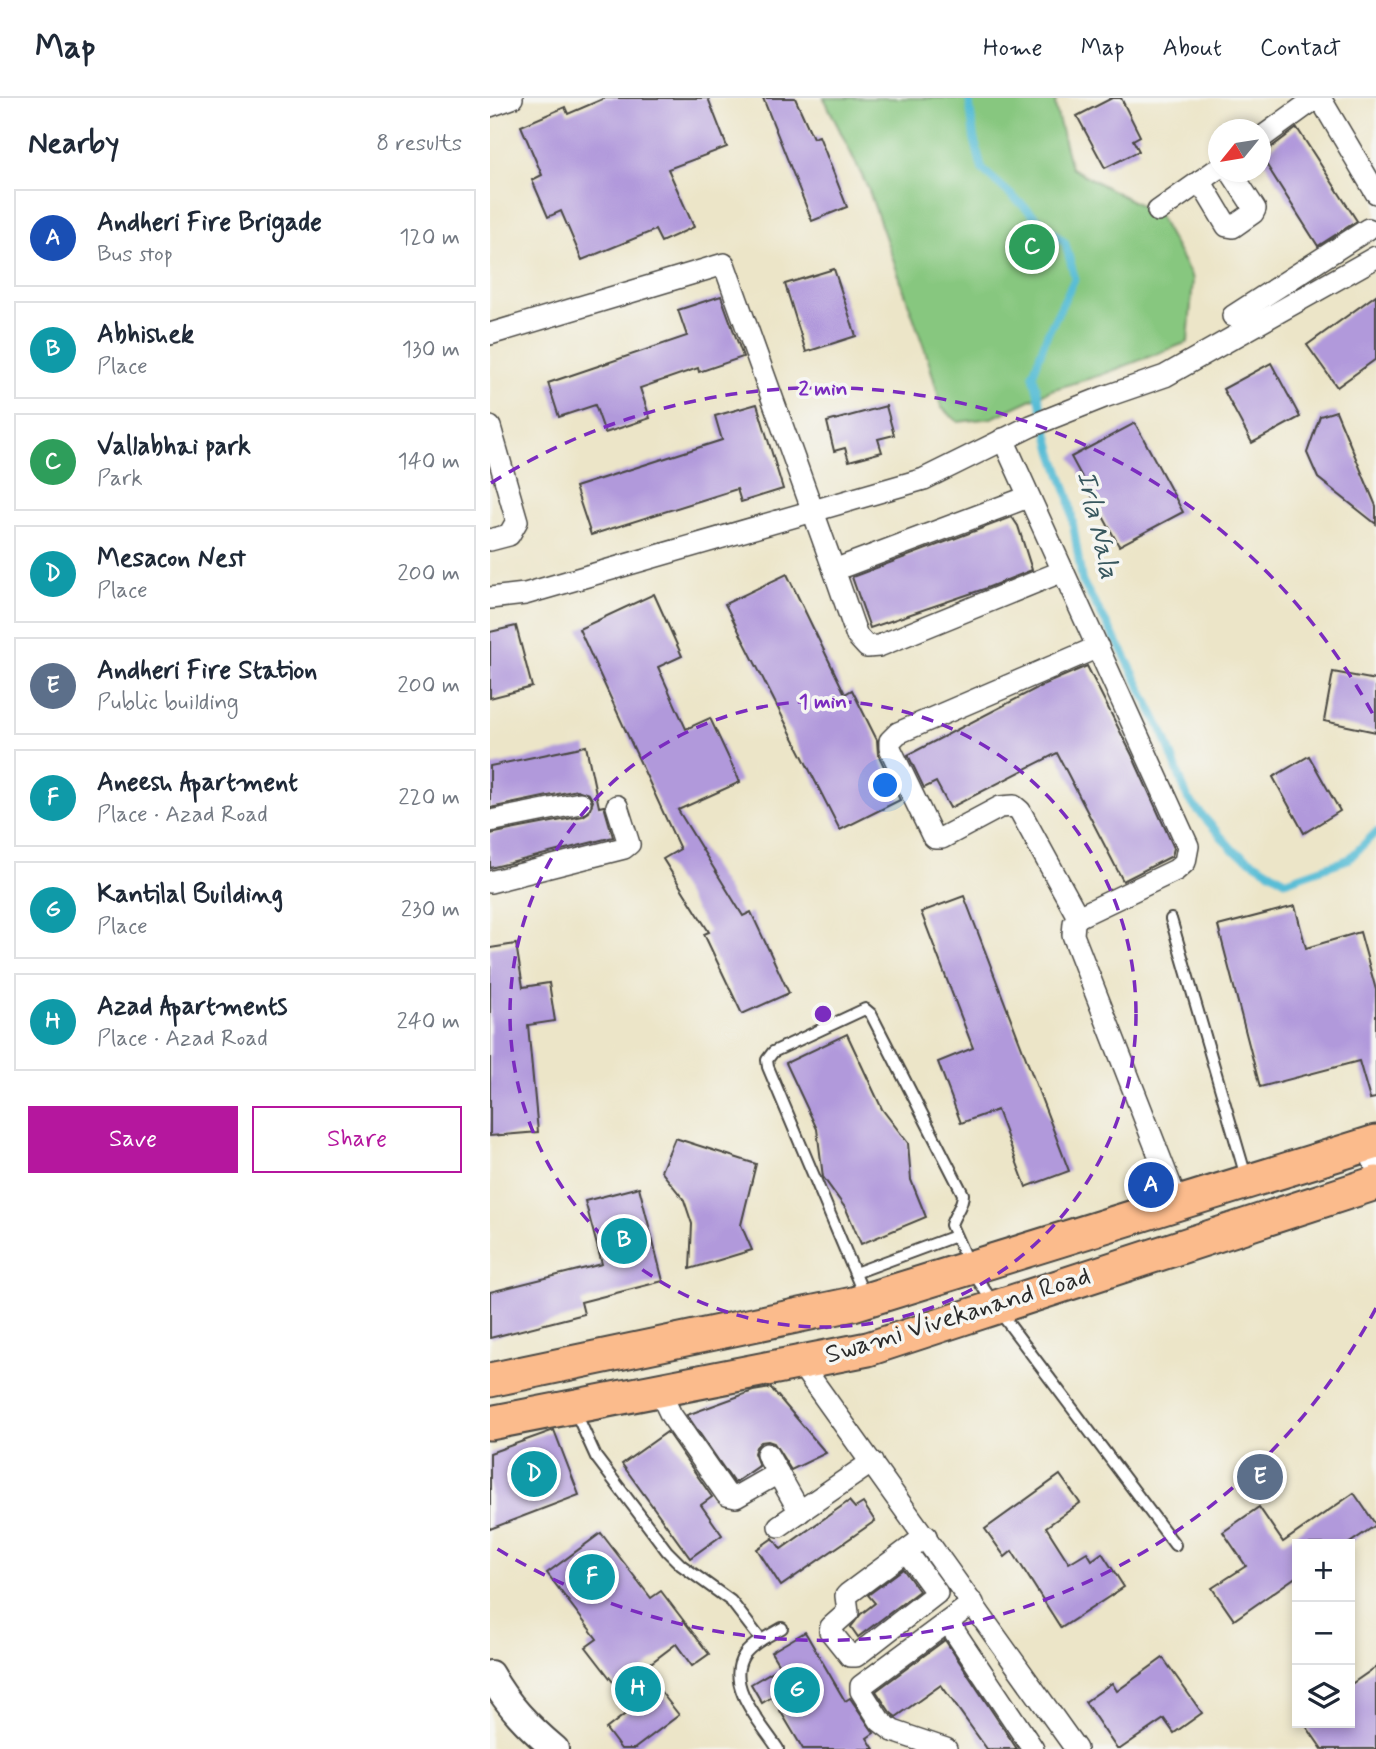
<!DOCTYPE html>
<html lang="en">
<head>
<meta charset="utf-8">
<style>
  body { margin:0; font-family:Mynerve,sans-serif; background:#f6f6f7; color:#1f2937 }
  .controls { position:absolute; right:21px; bottom:21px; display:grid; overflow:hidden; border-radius:0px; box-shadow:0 4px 10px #0003 }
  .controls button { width:63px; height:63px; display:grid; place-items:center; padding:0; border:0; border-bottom:2px solid #e0e1e3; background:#fff; color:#1f2937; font:35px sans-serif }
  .compass { position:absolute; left:718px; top:21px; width:63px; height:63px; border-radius:50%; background:#fff; box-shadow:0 4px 10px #0003; rotate:240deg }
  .you { position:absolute; left:396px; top:688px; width:24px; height:24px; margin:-18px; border:5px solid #fff; border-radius:50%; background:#1a73e8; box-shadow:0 0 0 10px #1a73e833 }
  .badge { display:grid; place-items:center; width:46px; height:46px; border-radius:50%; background:#b5179e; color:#fff; font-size:23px; font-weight:700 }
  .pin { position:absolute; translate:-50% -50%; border:4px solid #fff; box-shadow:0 2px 7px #0006 }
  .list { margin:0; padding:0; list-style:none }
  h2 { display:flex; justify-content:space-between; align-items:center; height:91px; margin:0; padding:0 28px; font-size:30px }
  h2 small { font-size:23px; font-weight:400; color:#747a83 }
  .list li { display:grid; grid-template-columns:46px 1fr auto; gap:21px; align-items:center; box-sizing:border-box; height:98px; margin:0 14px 14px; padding:0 14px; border:2px solid #e0e1e3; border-radius:0px }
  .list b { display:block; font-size:26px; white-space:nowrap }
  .list p { margin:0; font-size:23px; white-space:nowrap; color:#747a83 }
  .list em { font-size:23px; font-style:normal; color:#747a83 }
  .actions { display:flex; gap:14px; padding:21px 28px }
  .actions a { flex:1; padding:16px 0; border:2px solid #b5179e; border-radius:0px; text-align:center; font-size:24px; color:#b5179e }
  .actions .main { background:#b5179e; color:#fff }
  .icon { flex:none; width:38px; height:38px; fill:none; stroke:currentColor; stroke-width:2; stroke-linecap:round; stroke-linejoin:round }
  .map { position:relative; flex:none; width:886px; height:1651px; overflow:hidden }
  header { display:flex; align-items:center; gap:42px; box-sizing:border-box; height:98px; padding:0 35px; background:#fff; border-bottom:2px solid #e0e1e3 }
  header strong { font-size:33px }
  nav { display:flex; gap:38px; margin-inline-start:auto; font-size:24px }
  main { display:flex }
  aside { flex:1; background:#fff }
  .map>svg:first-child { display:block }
  .green { fill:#87c77f; stroke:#597955; stroke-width:2 }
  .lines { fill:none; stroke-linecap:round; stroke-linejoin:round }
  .stream { stroke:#58bdd6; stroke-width:8 }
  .building { fill:#b199db }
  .service-casing { stroke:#484743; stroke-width:14 }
  .minor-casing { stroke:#484743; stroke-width:24 }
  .tertiary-casing { stroke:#484743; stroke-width:30 }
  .primary-casing { stroke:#484743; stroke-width:37 }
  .service { stroke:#fff; stroke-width:10 }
  .minor { stroke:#fff; stroke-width:21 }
  .tertiary { stroke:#fff; stroke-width:26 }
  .primary { stroke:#fbbb8c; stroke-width:33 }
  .ring { fill:none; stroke:#7b2cbf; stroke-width:3.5; stroke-dasharray:12 9 }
  .labels { text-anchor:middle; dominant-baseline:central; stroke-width:7; stroke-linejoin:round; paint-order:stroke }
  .street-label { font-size:26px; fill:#2b2b2b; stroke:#f6f6f2 }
  .water-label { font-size:28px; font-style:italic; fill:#38575e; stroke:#f6f6f2 }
  .centre { fill:#7b2cbf; stroke:#f6f6f2; stroke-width:3.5 }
  .ring-label { font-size:21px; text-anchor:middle; font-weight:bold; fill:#7b2cbf; stroke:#f6f6f2; stroke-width:7; stroke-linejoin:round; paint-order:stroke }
</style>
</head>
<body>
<header>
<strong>Map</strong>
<nav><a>Home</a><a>Map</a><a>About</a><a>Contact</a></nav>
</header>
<main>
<aside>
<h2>Nearby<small>8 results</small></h2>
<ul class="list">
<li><span class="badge" style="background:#1a4fb4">A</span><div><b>Andheri Fire Brigade</b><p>Bus stop</p></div><em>120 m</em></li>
<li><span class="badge" style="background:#0f9aa8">B</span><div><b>Abhishek</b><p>Place</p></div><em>130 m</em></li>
<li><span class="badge" style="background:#2e9e5b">C</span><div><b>Vallabhai park</b><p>Park</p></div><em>140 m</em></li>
<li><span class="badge" style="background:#0f9aa8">D</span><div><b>Mesacon Nest</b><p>Place</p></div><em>200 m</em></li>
<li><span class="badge" style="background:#5c6f8a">E</span><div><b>Andheri Fire Station</b><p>Public building</p></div><em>200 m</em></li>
<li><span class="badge" style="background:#0f9aa8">F</span><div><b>Aneesh Apartment</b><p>Place · Azad Road</p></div><em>220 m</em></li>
<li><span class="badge" style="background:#0f9aa8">G</span><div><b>Kantilal Building</b><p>Place</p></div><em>230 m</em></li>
<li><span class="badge" style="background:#0f9aa8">H</span><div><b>Azad Apartments</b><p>Place · Azad Road</p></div><em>240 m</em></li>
</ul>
<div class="actions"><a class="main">Save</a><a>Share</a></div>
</aside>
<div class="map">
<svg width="886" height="1651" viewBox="0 0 886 1651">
  <rect width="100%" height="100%" fill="#f6f6f2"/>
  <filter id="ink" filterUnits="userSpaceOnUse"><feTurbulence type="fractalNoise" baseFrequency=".0143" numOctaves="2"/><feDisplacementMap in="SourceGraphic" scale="14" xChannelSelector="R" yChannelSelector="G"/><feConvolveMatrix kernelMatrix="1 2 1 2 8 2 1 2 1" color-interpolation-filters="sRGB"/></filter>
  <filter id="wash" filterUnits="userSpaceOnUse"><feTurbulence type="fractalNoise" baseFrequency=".00686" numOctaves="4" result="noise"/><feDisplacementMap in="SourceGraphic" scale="28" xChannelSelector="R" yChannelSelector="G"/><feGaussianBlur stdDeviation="1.57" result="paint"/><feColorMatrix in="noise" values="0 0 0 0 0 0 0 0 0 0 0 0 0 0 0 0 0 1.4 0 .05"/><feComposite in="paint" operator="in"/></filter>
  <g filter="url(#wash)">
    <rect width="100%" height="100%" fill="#ece5c8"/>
    <polygon class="green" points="334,0 566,0 565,8 581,70 668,117 703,181 698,244 611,277 561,292 502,320 468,324 452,310 438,261 378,90"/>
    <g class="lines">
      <polyline class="stream" points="479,0 484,40 492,71 575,145 585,180 557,237 543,276 563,354 579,400 592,483 634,556 674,637 698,701 743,752 796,783 859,761 886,734"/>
    </g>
    <g id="blocks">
      <g class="building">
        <polygon points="115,0 218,0 237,49 178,71 204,129 171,144 165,132 92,162 71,113 58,119 42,82 52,77 31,28 75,9 78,16"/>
        <polygon points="273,0 305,0 323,40 329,38 357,109 322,123"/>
        <polygon points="622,0 631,0 650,38 643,42 649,53 615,70 587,18"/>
        <polygon points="807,30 867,123 828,148 771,58 771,53 779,51"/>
        <polygon points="344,171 366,238 316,254 295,186"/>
        <polygon points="886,197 886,261 847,289 817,247"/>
        <polygon points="231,198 253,259 209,274 208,270 150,290 160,320 115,335 105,307 69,319 58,285 197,238 188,212"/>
        <polygon points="781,265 810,319 762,345 733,291"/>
        <polygon points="267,306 293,391 251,404 247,391 101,437 85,389 232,342 225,318"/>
        <polygon points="396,308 404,337 388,341 392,354 359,363 355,350 344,353 337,324"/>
        <polygon points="846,313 886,408 886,426 828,380 817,355 830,318"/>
        <polygon points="645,325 693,414 629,448 581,359"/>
        <polygon points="522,419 528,428 542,472 494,491 380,530 362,479"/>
        <polygon points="297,476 355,596 362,592 387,642 388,656 410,702 350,732 235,506"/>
        <polygon points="164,496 192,558 168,569 196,631 220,620 250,684 188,712 253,818 261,814 299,895 252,916 214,836 219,834 173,761 190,751 89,531"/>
        <polygon points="26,528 42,589 0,600 0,534"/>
        <polygon points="597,568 642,657 684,750 682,758 633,783 567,655 460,710 446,684 434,690 418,657 553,587"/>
        <polygon points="843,574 886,582 886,634 834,623"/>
        <polygon points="96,648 109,709 114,708 123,739 0,770 0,736 93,718 99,714 103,703 99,696 87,692 0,710 0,668"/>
        <polygon points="819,658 850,713 814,735 783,679"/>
        <polygon points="474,798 579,1073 536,1089 507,1012 471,1025 448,964 483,950 431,814"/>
        <polygon points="805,808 816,850 870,834 886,892 886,1000 880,1001 869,963 770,989 728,828"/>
        <polygon points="26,846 33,889 59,885 65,923 38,927 48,1034 0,1038 0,850"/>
        <polygon points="357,936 392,1011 418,1045 421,1082 436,1119 371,1146 356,1111 333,1079 327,1031 296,965"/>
        <polygon points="185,1040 266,1066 251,1127 262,1152 200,1171 202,1126 194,1102 171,1073"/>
        <polygon points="149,1089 173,1183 91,1204 94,1216 0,1240 0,1194 112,1166 95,1103"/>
        <polygon points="281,1290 336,1355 301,1372 284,1345 278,1343 271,1344 266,1349 264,1355 269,1368 244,1385 197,1317 263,1293"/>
        <polygon points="64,1332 89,1397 0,1431 0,1355"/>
        <polygon points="177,1334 222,1399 211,1407 232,1437 200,1460 132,1366"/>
        <polygon points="570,1377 590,1405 556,1429 579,1465 597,1454 602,1462 612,1455 634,1489 571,1530 522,1453 515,1459 495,1431"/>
        <polygon points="864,1395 886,1427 858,1446 807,1446 807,1478 744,1522 722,1490 756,1468 733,1434 769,1409 793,1444"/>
        <polygon points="359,1403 365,1410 373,1405 385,1423 291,1488 267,1451 283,1440 291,1451"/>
        <polygon points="111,1435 161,1500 171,1493 219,1556 202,1568 186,1546 153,1571 189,1617 144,1651 131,1651 116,1631 143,1610 96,1549 107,1541 57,1475"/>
        <polygon points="413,1471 429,1493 368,1539 361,1529 371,1516 385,1505 378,1497"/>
        <polygon points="315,1534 355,1603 360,1600 384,1635 377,1640 384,1651 313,1651 282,1599 272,1605 261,1586 290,1569 281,1554"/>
        <polygon points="455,1542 527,1651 497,1651 451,1587 406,1619 400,1614 386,1593"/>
        <polygon points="673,1560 712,1615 684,1635 674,1621 630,1651 627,1651 595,1604 622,1585 627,1593"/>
        <polygon points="886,1569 886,1651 832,1651 814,1625 860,1625 860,1587"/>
      </g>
    </g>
  </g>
  <g filter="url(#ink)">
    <use href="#blocks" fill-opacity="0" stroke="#484743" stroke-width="2"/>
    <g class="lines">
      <defs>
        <g id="service">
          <polyline points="681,821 757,1082"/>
          <polyline points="365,1175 465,1138"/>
          <path d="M374,1197L278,969L277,962L283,954L375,911L381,916L473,1096C473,1108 464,1116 461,1127L480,1170L506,1209L685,1447"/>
          <path d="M85,1313L106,1359L177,1453L191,1467L241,1503L271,1542C265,1546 258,1551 254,1557C234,1587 272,1626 288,1651"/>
          <polyline points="271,1542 292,1530"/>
        </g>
        <g id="minor">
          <polyline points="830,0 886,95"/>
          <polyline points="0,8 22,0"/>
          <polyline points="771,40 826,0"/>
          <polyline points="710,83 737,128 743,129 763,115 765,111 741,74"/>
          <polyline points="668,113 729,70"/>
          <polyline points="743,218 878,131"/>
          <polyline points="0,236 234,166 344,472"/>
          <polyline points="0,329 27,423 19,437 0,442"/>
          <polyline points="513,341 698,748 695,764 686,772 588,819 530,713 524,708 510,709 452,740 445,740 442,737 400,650 400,643 408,635 608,549"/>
          <polyline points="538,399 344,472 367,538 377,549 389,548 573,473"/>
          <polyline points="0,500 35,496 434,381 541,328 614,299 675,278 886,159"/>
          <polyline points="0,723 90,705"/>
          <polyline points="0,784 134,750 139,746 127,708"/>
          <polyline points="588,819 584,825 583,837 688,1106"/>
          <polyline points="877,1047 886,1069"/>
          <polyline points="310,1265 586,1651"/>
          <polyline points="169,1292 181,1317 237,1397 246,1399 288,1375"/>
          <polyline points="277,1356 310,1414"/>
          <polyline points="289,1428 382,1364"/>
          <polyline points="416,1453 447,1495 366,1558 360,1558 340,1533 341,1529 358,1514 356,1498 358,1496 436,1438"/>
          <polyline points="458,1524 543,1651"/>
          <polyline points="456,1651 403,1633 390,1623 371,1593 371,1588 483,1505"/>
        </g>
        <path id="tertiary" d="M0,1576C17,1607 39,1629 65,1651"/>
        <g id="primary">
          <polyline points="0,1282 363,1206 886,1044"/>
          <polyline points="0,1325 378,1251 886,1085"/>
        </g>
      </defs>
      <use href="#service" class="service-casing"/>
      <use href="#minor" class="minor-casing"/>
      <use href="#tertiary" class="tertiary-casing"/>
      <use href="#primary" class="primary-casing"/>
      <use href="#service" class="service"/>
      <use href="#minor" class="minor"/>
      <use href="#tertiary" class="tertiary"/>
      <use href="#primary" class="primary"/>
    </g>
  </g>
  <g class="ring">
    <circle cx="333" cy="916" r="313"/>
    <path d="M886 1210A626 626 0 0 1 1 1447M1 385A626 626 0 0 1 886 622"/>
  </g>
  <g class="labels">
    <g class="street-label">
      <text transform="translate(468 1218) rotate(-17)">Swami Vivekanand Road</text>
    </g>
    <g class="water-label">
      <text transform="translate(607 427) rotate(77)">Irla Nala</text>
    </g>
  </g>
  <circle cx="333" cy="916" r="10" class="centre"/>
  <g class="ring-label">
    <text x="333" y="297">2 min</text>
    <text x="333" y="610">1 min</text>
  </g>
</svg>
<div class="controls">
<button>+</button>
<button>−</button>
<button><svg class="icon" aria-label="layers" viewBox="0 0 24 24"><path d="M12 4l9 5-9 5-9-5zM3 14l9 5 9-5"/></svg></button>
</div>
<svg class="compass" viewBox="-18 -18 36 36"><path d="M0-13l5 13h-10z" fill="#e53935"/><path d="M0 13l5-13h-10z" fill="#747a83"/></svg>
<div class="you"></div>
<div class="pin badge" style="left:661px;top:1087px;background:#1a4fb4">A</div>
<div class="pin badge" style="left:134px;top:1143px;background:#0f9aa8">B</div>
<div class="pin badge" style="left:542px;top:149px;background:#2e9e5b">C</div>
<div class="pin badge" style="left:44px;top:1376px;background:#0f9aa8">D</div>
<div class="pin badge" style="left:770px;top:1379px;background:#5c6f8a">E</div>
<div class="pin badge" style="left:102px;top:1479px;background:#0f9aa8">F</div>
<div class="pin badge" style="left:307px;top:1592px;background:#0f9aa8">G</div>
<div class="pin badge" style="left:148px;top:1591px;background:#0f9aa8">H</div>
</div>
</main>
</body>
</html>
